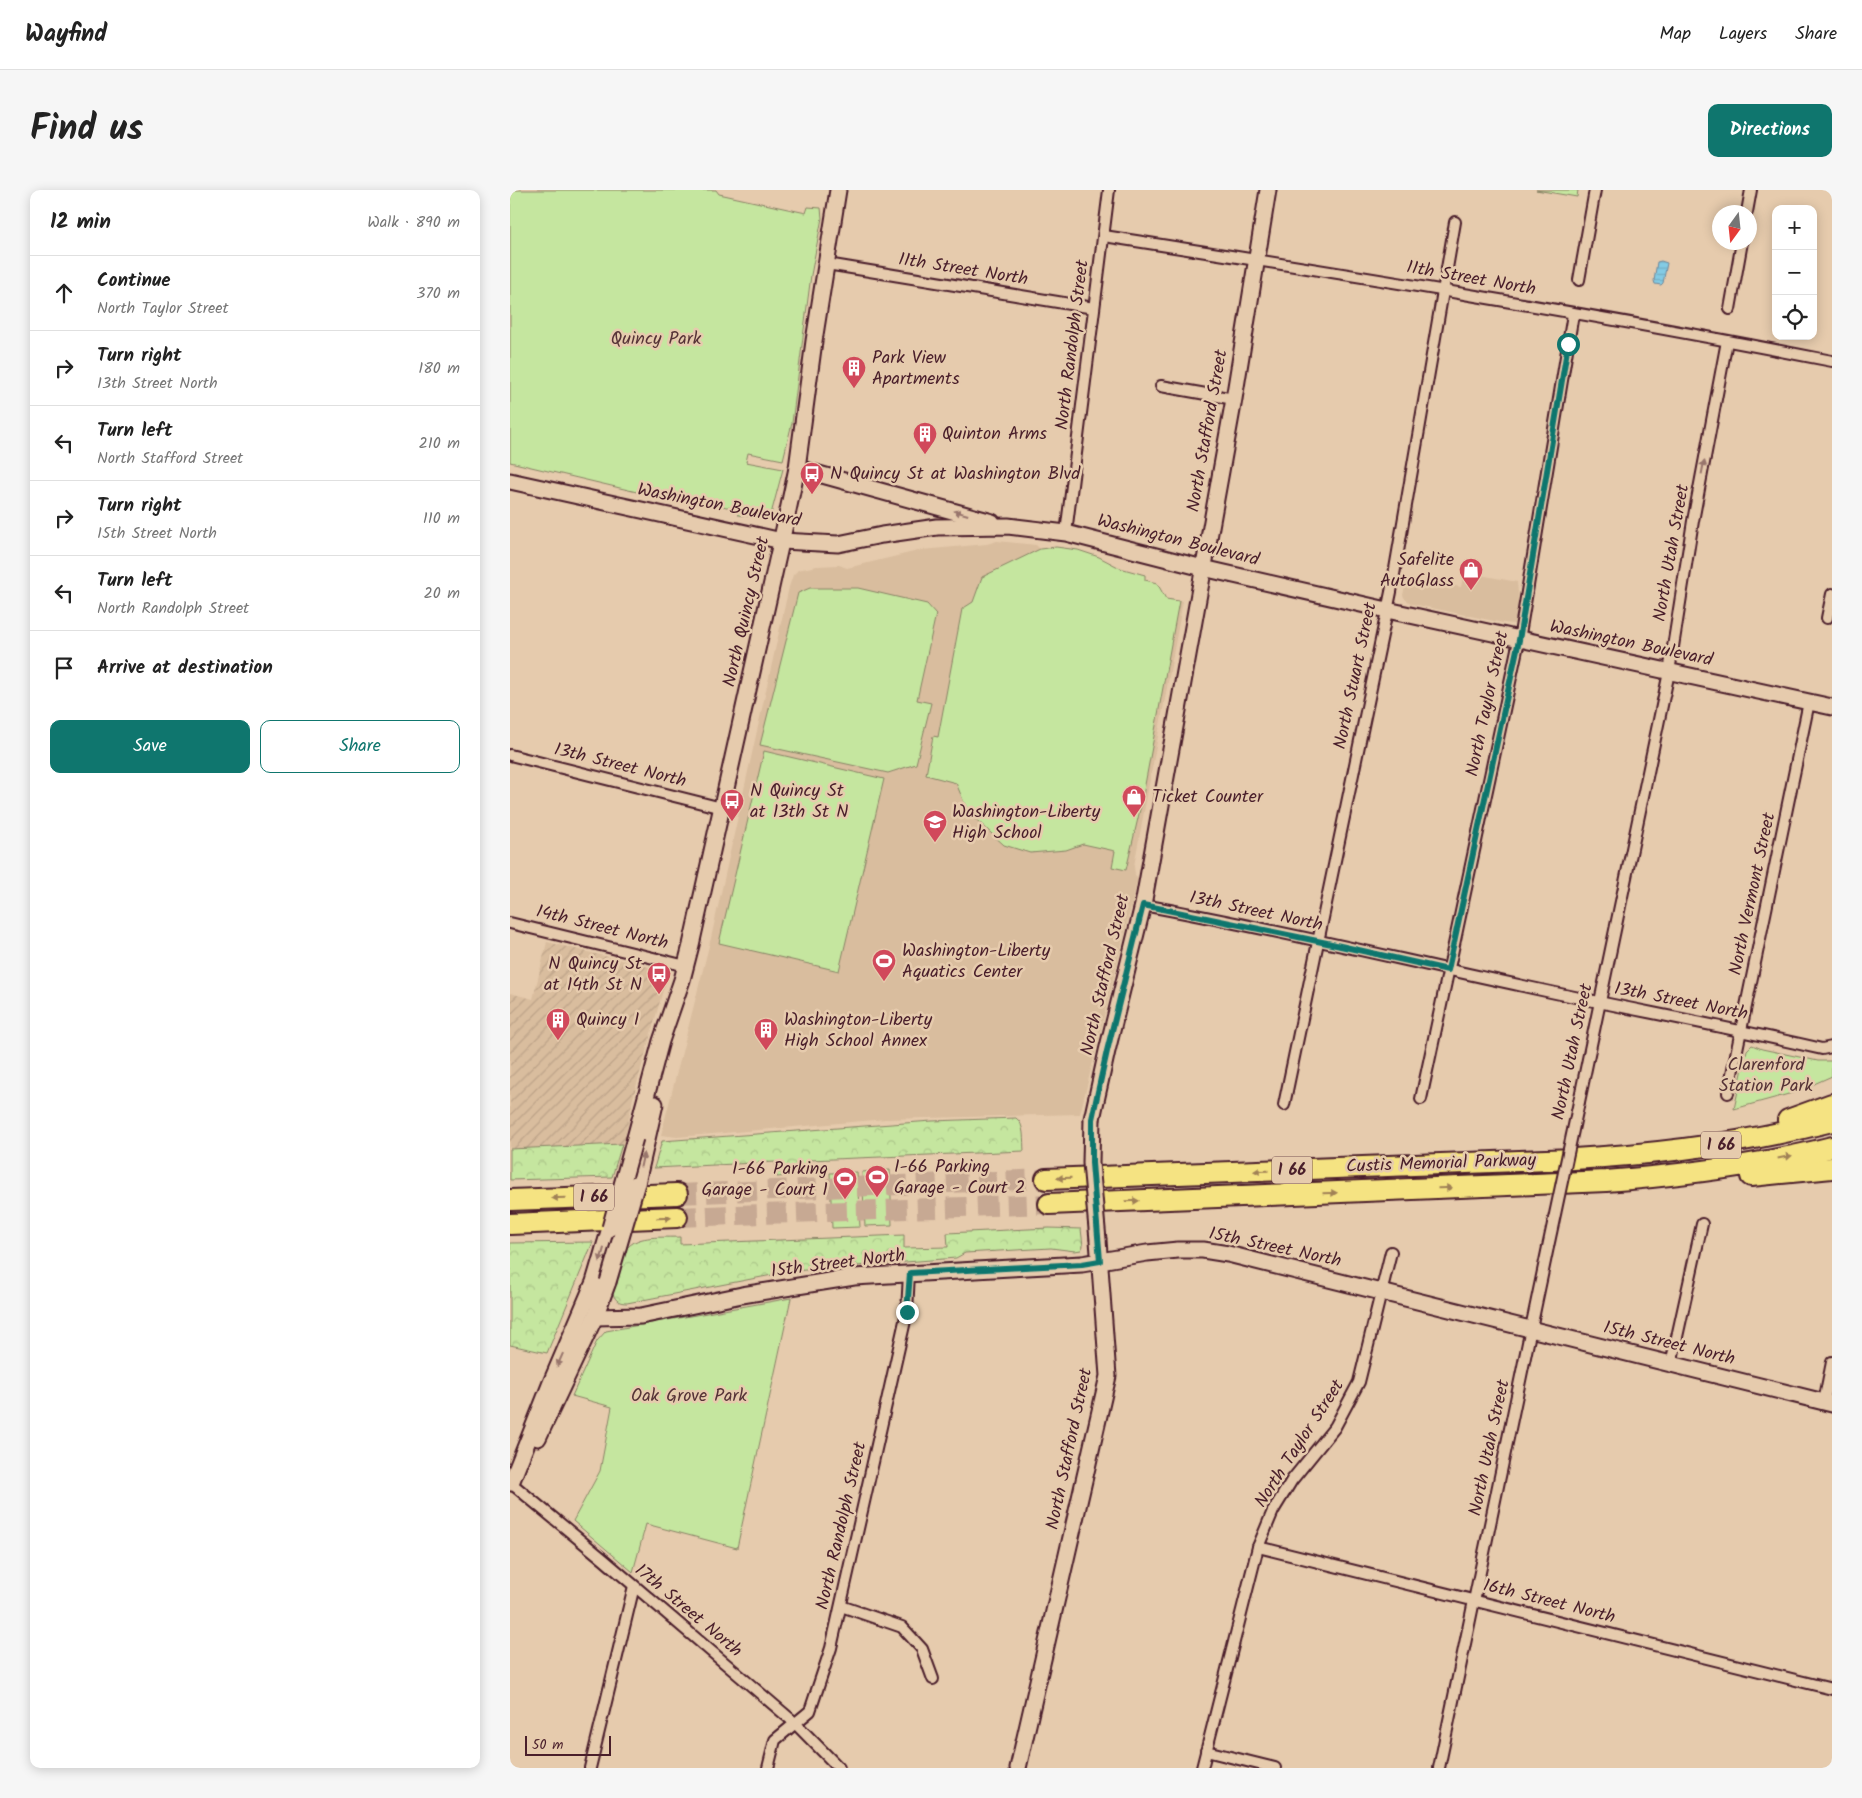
<!DOCTYPE html>
<html lang="en">
<head>
<meta charset="utf-8">
<style>
  body { margin:0; font-family:Kalam,sans-serif; background:#f6f6f6; color:#222 }
  .controls { position:absolute; right:15px; top:15px; display:grid; overflow:hidden; border-radius:10px; box-shadow:0 2px 12px #0003 }
  .controls button { width:45px; height:45px; display:grid; place-items:center; padding:0; border:0; border-bottom:1px solid #e0e0e0; background:#fff; color:#222; font:25px sans-serif }
  .compass { position:absolute; left:1202px; top:15px; width:45px; height:45px; border-radius:50%; background:#fff; box-shadow:0 2px 12px #0003; rotate:195deg }
  .scale { position:absolute; left:15px; bottom:12px; width:86px; box-sizing:border-box; padding-left:5px; border:2px solid #4a1f2b; border-top:0; font-size:14px; line-height:18px; white-space:nowrap; color:#4a1f2b; -webkit-text-stroke:4px #e6cbad; paint-order:stroke }
  .stop { position:absolute; width:15px; height:15px; margin:-11px; border:4px solid #0f766e; border-radius:50%; background:#fff }
  .stop.end { background:#0f766e; border-color:#fff; box-shadow:0 1px 5px #0008 }
  .list { margin:0; padding:0; list-style:none }
  h2 { display:flex; justify-content:space-between; align-items:center; height:65px; margin:0; padding:0 20px; font-size:21px }
  h2 small { font-size:16px; font-weight:400; color:#767676 }
  .list li { display:grid; grid-template-columns:32px 1fr auto; gap:15px; align-items:center; box-sizing:border-box; height:75px; padding:0 20px; border-top:1px solid #e0e0e0 }
  .list b { display:block; font-size:19px; white-space:nowrap }
  .list p { margin:0; font-size:16px; white-space:nowrap; color:#767676 }
  .list em { font-size:16px; font-style:normal; color:#767676 }
  .actions { display:flex; gap:10px; padding:15px 20px }
  .actions a { flex:1; padding:11px 0; border:1px solid #0f766e; border-radius:10px; text-align:center; font-size:18px; color:#0f766e }
  .actions .main { background:#0f766e; color:#fff }
  .icon { flex:none; width:28px; height:28px; fill:none; stroke:currentColor; stroke-width:2; stroke-linecap:round; stroke-linejoin:round }
  .map { position:relative; flex:none; width:1322px; height:1578px; overflow:hidden; border-radius:10px }
  header { display:flex; align-items:center; gap:30px; box-sizing:border-box; height:70px; padding:0 25px; background:#fff; border-bottom:1px solid #e0e0e0 }
  header strong { font-size:24px }
  nav { display:flex; gap:28px; margin-inline-start:auto; font-size:18px }
  .intro { display:flex; align-items:center; justify-content:space-between; box-sizing:border-box; height:120px; padding:0 30px }
  h1 { margin:0; font-size:35px }
  .button { padding:12px 22px; border-radius:10px; background:#0f766e; color:#fff; font-size:18px; font-weight:700 }
  main { display:flex; gap:30px; padding:0 30px }
  aside { flex:1; background:#fff; border-radius:10px; box-shadow:0 2px 12px #0003 }
  .map>svg:first-child { display:block }
  .built { fill:#d9bd9e }
  .industrial { fill:url(#industrial-furrows) }
  .forest { fill:url(#forest-crowns); stroke:#888265 }
  .park { fill:#c5e69f; stroke:#888265 }
  .water { fill:url(#water-rules); stroke:#6c869a }
  .lines { fill:none; stroke-linecap:round; stroke-linejoin:round }
  .highway-tunnel { stroke:#c7a993; stroke-width:20; stroke-dasharray:20 10; stroke-linecap:butt }
  .street-casing { stroke:#4a1f2b; stroke-width:14 }
  .secondary-casing { stroke:#4a1f2b; stroke-width:19 }
  .highway-casing { stroke:#4a1f2b; stroke-width:24 }
  .street { stroke:#e6cbad; stroke-width:10 }
  .secondary { stroke:#e6cbad; stroke-width:15 }
  .highway { stroke:#f5e382; stroke-width:20 }
  .street-bridge-casing { stroke:#4a1f2b; stroke-width:14; stroke-linecap:butt }
  .secondary-bridge-casing { stroke:#4a1f2b; stroke-width:19; stroke-linecap:butt }
  .street-bridge { stroke:#e6cbad; stroke-width:10 }
  .secondary-bridge { stroke:#e6cbad; stroke-width:15 }
  .oneway { fill:#98756c }
  .oneway2 { fill:#a08156 }
  .route { stroke:#0f766e; stroke-width:6 }
  .labels { text-anchor:middle; dominant-baseline:central; stroke-width:5; stroke-linejoin:round; paint-order:stroke }
  .shield { fill:#e6cbad; stroke:#795352; stroke-width:1 }
  .shield-label { font-size:16px; font-weight:bold; fill:#4a1f2b }
  .street-label { font-size:18px; fill:#4a1f2b; stroke:#e6cbad }
  .park-label { font-size:18px; fill:#563337; stroke:#e6cbad }
  .poi-label { font-size:18px; fill:#4a1f2b; stroke:#e6cbad; text-anchor:start }
</style>
</head>
<body>
<header>
<strong>Wayfind</strong>
<nav><a>Map</a><a>Layers</a><a>Share</a></nav>
</header>
<div class="intro"><h1>Find us</h1><a class="button">Directions</a></div>
<main>
<aside>
<h2>12 min<small>Walk · 890 m</small></h2>
<ul class="list">
<li><svg class="icon" aria-label="ahead" viewBox="0 0 24 24"><path d="M12 20V5M6 11l6-6 6 6"/></svg><div><b>Continue</b><p>North Taylor Street</p></div><em>370 m</em></li>
<li><svg class="icon" aria-label="right" viewBox="0 0 24 24"><path d="M7 20v-9h11M14 6l5 5-5 5"/></svg><div><b>Turn right</b><p>13th Street North</p></div><em>180 m</em></li>
<li><svg class="icon" aria-label="left" viewBox="0 0 24 24"><path d="M17 20v-9H6M10 6l-5 5 5 5"/></svg><div><b>Turn left</b><p>North Stafford Street</p></div><em>210 m</em></li>
<li><svg class="icon" aria-label="right" viewBox="0 0 24 24"><path d="M7 20v-9h11M14 6l5 5-5 5"/></svg><div><b>Turn right</b><p>15th Street North</p></div><em>110 m</em></li>
<li><svg class="icon" aria-label="left" viewBox="0 0 24 24"><path d="M17 20v-9H6M10 6l-5 5 5 5"/></svg><div><b>Turn left</b><p>North Randolph Street</p></div><em>20 m</em></li>
<li><svg class="icon" aria-label="arrive" viewBox="0 0 24 24"><path d="M6 21V4h12l-3 4 3 4H6"/></svg><div><b>Arrive at destination</b></div></li>
</ul>
<div class="actions"><a class="main">Save</a><a>Share</a></div>
</aside>
<div class="map">
<svg width="1322" height="1578" viewBox="0 0 1322 1578">
  <defs>
    <pattern id="industrial-furrows" width="10" height="10" patternUnits="userSpaceOnUse" patternTransform="scale(1.25)"><rect width="10" height="10" fill="#d9bd9e"/><path d="M-1 1l2-2M0 10L10 0M9 11l2-2" fill="none" stroke="#bca288"/></pattern>
    <pattern id="forest-crowns" width="20" height="18" patternUnits="userSpaceOnUse" patternTransform="scale(1.25)"><rect width="20" height="18" fill="#c5e69f"/><path d="M2 6a3 3 0 1 1 6 0M12 15a3 3 0 1 1 6 0" fill="none" stroke="#abc589"/></pattern>
    <pattern id="water-rules" width="6" height="5" patternUnits="userSpaceOnUse" patternTransform="scale(1.25)"><rect width="6" height="5" fill="#83cbe4"/><path d="M0 2.5h6" fill="none" stroke="#73aec4"/></pattern>
  </defs>
  <rect width="100%" height="100%" fill="#e6cbad"/>
  <filter id="ink" filterUnits="userSpaceOnUse"><feTurbulence type="fractalNoise" baseFrequency=".02" numOctaves="2"/><feDisplacementMap in="SourceGraphic" scale="10" xChannelSelector="R" yChannelSelector="G"/><feConvolveMatrix kernelMatrix="1 2 1 2 8 2 1 2 1" color-interpolation-filters="sRGB"/></filter>
  <g filter="url(#ink)">
    <g class="built">
      <polygon points="487,351 526,355 530,359 546,357 568,360 589,367 610,378 635,385 635,390 647,393 656,409 673,411 624,676 625,685 628,689 570,924 376,929 167,947 151,945 201,748 279,397 283,385 288,380 307,376 329,375 337,378 412,360 477,354"/>
      <polygon points="954,382 1007,392 1009,413 1005,434 994,433 902,414 895,409 893,405 897,388 951,397"/>
    </g>
    <polygon class="industrial" points="37,752 147,779 157,786 123,908 114,954 0,959 0,803 23,809"/>
    <g class="forest">
      <path d="M506,928C515,934 513,951 514,961L299,970L300,984L267,987L265,972L144,978L152,951L422,931Z"/>
      <polygon points="112,954 102,987 0,990 0,959"/>
      <path d="M539,1038L571,1039L573,1056L571,1060L565,1061L541,1058L455,1063L446,1068L283,1081L117,1113C109,1113 106,1111 103,1104L117,1058C129,1044 152,1048 170,1047V1054L394,1045V1058L438,1057L437,1043Z"/>
      <polygon points="83,1052 37,1163 0,1155 0,1053"/>
    </g>
    <g class="park">
      <polygon points="0,0 206,0 209,4 296,23 298,17 311,18 312,28 301,85 282,233 273,270 238,263 236,272 273,279 260,328 228,325 226,319 189,311 148,307 0,272"/>
      <polygon points="1026,0 1068,0 1067,7"/>
      <polygon points="546,357 568,360 589,367 610,378 635,385 635,390 647,393 656,409 669,411 632,611 616,680 602,677 605,661 573,654 556,660 520,663 494,655 458,622 446,593 416,585 423,546 428,547 452,419 463,412 472,387 530,359"/>
      <polygon points="300,398 348,398 417,414 426,424 407,510 421,513 406,574 378,583 250,555 288,403"/>
      <polygon points="254,561 374,589 329,781 209,753"/>
      <polygon points="1242,855 1252,859 1308,871 1322,871 1322,886 1286,902 1224,919 1237,860"/>
      <polygon points="380,980 382,1035 355,1036 352,982"/>
      <polygon points="347,982 350,1037 322,1038 320,983"/>
      <polygon points="281,1108 227,1358 136,1334 123,1382 63,1331 90,1281 102,1217 62,1206 87,1151 96,1141"/>
    </g>
    <polygon class="water" points="1151,71 1157,73 1153,93 1151,95 1145,94 1144,91 1147,72"/>
    <g class="lines">
      <g class="highway-tunnel">
        <polyline points="167,1004 536,989"/>
        <polyline points="167,1027 539,1014"/>
      </g>
      <defs>
        <g id="street">
          <polyline points="1237,22 1241,0"/>
          <path d="M594,46C837,84 1080,123 1322,171"/>
          <polyline points="317,74 584,118"/>
          <polyline points="1069,90 1085,0"/>
          <polyline points="1220,119 1232,52"/>
          <polyline points="651,196 724,209"/>
          <polyline points="556,343 599,0"/>
          <polyline points="1317,428 1322,404"/>
          <polyline points="0,565 212,618"/>
          <path d="M633,715C760,738 887,769 1013,796C1113,818 1213,836 1312,859L1322,857"/>
          <polyline points="0,733 176,776"/>
          <polyline points="1218,903 1299,512"/>
          <polyline points="911,909 1009,450 1063,124"/>
          <polyline points="1069,912 1159,482 1183,331 1217,151"/>
          <polyline points="774,915 881,402 945,32"/>
          <polyline points="1161,1174 1192,1034"/>
          <polyline points="1314,1212 1322,1172"/>
          <polyline points="1,1293 93,1369 285,1533 329,1578"/>
          <polyline points="748,1357 1322,1499"/>
          <polyline points="331,1416 392,1437 412,1459 423,1489"/>
          <polyline points="696,1561 765,1578"/>
          <polyline points="80,1578 124,1396"/>
          <polyline points="258,1578 265,1550 300,1521 321,1458 397,1122 399,1083"/>
          <polyline points="692,1578 748,1357 763,1321 782,1290 825,1237 849,1192 881,1062"/>
          <polyline points="929,1578 1038,1057"/>
        </g>
        <g id="secondary">
          <polyline points="287,278 482,332"/>
          <polyline points="0,291 272,351 328,354 372,345 427,337 498,336 556,343 693,378 877,420 1322,517"/>
          <polyline points="582,929 597,861 633,715 724,209 758,0"/>
          <polyline points="125,948 151,851 172,790 181,755 276,330 287,278 304,151 328,0"/>
          <polyline points="127,993 145,914"/>
          <polyline points="85,1127 131,1126 232,1105 344,1087 572,1074 637,1063 668,1060 693,1060 718,1064 1322,1214"/>
          <polyline points="28,1248 85,1127 98,1092"/>
          <polyline points="1,1293 40,1195 84,1092 100,1038"/>
          <polyline points="508,1578 598,1186 588,1050"/>
        </g>
        <g id="highway">
          <polyline points="1278,930 1322,914"/>
          <polyline points="1241,986 1322,978"/>
          <path d="M536,989L1064,969C1152,964 1237,953 1322,931"/>
          <polyline points="0,1010 167,1004"/>
          <path d="M539,1014L1096,991C1173,985 1248,976 1322,957"/>
          <polyline points="0,1034 167,1027"/>
        </g>
      </defs>
      <use href="#street" class="street-casing"/>
      <use href="#secondary" class="secondary-casing"/>
      <use href="#highway" class="highway-casing"/>
      <use href="#street" class="street"/>
      <use href="#secondary" class="secondary"/>
      <use href="#highway" class="highway"/>
      <defs>
        <polyline id="street-bridge" points="1038,1057 1069,912"/>
        <g id="secondary-bridge">
          <polyline points="582,929 581,973 588,1050"/>
          <polyline points="100,1038 125,948"/>
          <polyline points="98,1092 127,993"/>
        </g>
      </defs>
      <use href="#street-bridge" class="street-bridge-casing"/>
      <use href="#secondary-bridge" class="secondary-bridge-casing"/>
      <use href="#street-bridge" class="street-bridge"/>
      <use href="#secondary-bridge" class="secondary-bridge"/>
    </g>
    <defs><path id="oneway-solid" d="M-6-.8H1V-3.2L6.5 0L1 3.2V.8H-6Z" transform="scale(1.25)"/></defs>
    <g class="oneway">
      <use href="#oneway-solid" transform="translate(1193 277) rotate(-79)"/>
      <use href="#oneway-solid" transform="translate(451 323) rotate(-164)"/>
      <use href="#oneway-solid" transform="translate(132 970) rotate(-78)"/>
      <use href="#oneway-solid" transform="translate(92 1065) rotate(106)"/>
      <use href="#oneway-solid" transform="translate(50 1170) rotate(114)"/>
    </g>
    <g class="oneway2">
      <use href="#oneway-solid" transform="translate(1275 967) rotate(-11)"/>
      <use href="#oneway-solid" transform="translate(751 981) rotate(178)"/>
      <use href="#oneway-solid" transform="translate(554 988) rotate(178)"/>
      <use href="#oneway-solid" transform="translate(935 998) rotate(-2)"/>
      <use href="#oneway-solid" transform="translate(820 1003) rotate(-2)"/>
      <use href="#oneway-solid" transform="translate(49 1008) rotate(178)"/>
      <use href="#oneway-solid" transform="translate(622 1011) rotate(-2)"/>
      <use href="#oneway-solid" transform="translate(154 1028) rotate(-2)"/>
    </g>
  </g>
  <g class="lines" filter="url(#ink)">
    <polyline class="route" points="397,1122 400,1083 572,1074 590,1071 582,973 582,929 597,861 633,715 817,753 938,780 1009,450 1058,154"/>
  </g>
  <defs>
    <symbol id="building-pin" viewBox="-11 -11 22 30"><path d="M0 17L-7.5 6A9.5 9.5 0 1 1 7.5 6Z" fill="#d1495b" stroke="#e6cbad"/><path d="M-4-6H4V6H1V3H-1V6H-4ZM-2.5-4.3h1.7v1.8h-1.7ZM.8-4.3h1.7v1.8H.8ZM-2.5-1h1.7V.8h-1.7ZM.8-1h1.7V.8H.8Z" fill="#fff"/></symbol>
    <symbol id="bus-pin" viewBox="-11 -11 22 30"><path d="M0 17L-7.5 6A9.5 9.5 0 1 1 7.5 6Z" fill="#d1495b" stroke="#e6cbad"/><path d="M-5-6H5V4H4V6H2V4H-2V6H-4V4H-5ZM-3.5-4V0h7V-4ZM-3.5 1.2v1.5H-2V1.2ZM2 1.2v1.5H3.5V1.2Z" fill="#fff"/></symbol>
    <symbol id="shop-pin" viewBox="-11 -11 22 30"><path d="M0 17L-7.5 6A9.5 9.5 0 1 1 7.5 6Z" fill="#d1495b" stroke="#e6cbad"/><path d="M-5-2.5h2.3a2.7 3.5 0 0 1 5.4 0H5L5.5 6h-11ZM-1.5-2.5h3a1.5 2.3 0 0 0-3 0Z" fill="#fff"/></symbol>
    <symbol id="school-pin" viewBox="-11 -11 22 30"><path d="M0 17L-7.5 6A9.5 9.5 0 1 1 7.5 6Z" fill="#d1495b" stroke="#e6cbad"/><path d="M0-5L7-2L0 1L-7-2ZM-4 1L0 2.5L4 1V4Q0 6-4 4Z" fill="#fff"/></symbol>
    <symbol id="stadium-pin" viewBox="-11 -11 22 30"><path d="M0 17L-7.5 6A9.5 9.5 0 1 1 7.5 6Z" fill="#d1495b" stroke="#e6cbad"/><path d="M0-5a6.5 5 0 1 0 0 10a6.5 5 0 1 0 0-10ZM-3.5-1.8h7v3.6h-7Z" fill="#fff"/></symbol>
  </defs>
  <g fill-rule="evenodd">
    <use href="#building-pin" x="330" y="164" width="28" height="38"/>
    <use href="#building-pin" x="401" y="230" width="28" height="38"/>
    <use href="#bus-pin" x="288" y="270" width="28" height="38"/>
    <use href="#shop-pin" x="947" y="366" width="28" height="38"/>
    <use href="#shop-pin" x="610" y="593" width="28" height="38"/>
    <use href="#bus-pin" x="208" y="597" width="28" height="38"/>
    <use href="#school-pin" x="411" y="618" width="28" height="38"/>
    <use href="#stadium-pin" x="360" y="757" width="28" height="38"/>
    <use href="#bus-pin" x="135" y="770" width="28" height="38"/>
    <use href="#building-pin" x="34" y="816" width="28" height="38"/>
    <use href="#building-pin" x="242" y="826" width="28" height="38"/>
    <use href="#stadium-pin" x="353" y="973" width="28" height="38"/>
    <use href="#stadium-pin" x="321" y="975" width="28" height="38"/>
  </g>
  <g class="labels">
    <g class="shield">
      <rect x="1191" y="941.5" width="40" height="27" rx="4"/>
      <rect x="762" y="966.5" width="40" height="27" rx="4"/>
      <rect x="64" y="993.5" width="40" height="27" rx="4"/>
    </g>
    <g class="shield-label">
      <text x="1211" y="955">I 66</text>
      <text x="782" y="980">I 66</text>
      <text x="84" y="1007">I 66</text>
    </g>
    <g class="street-label">
      <text transform="translate(453 80) rotate(9)">11th Street North</text>
      <text transform="translate(961 89) rotate(10)">11th Street North</text>
      <text transform="translate(563 155) rotate(-83)">North Randolph Street</text>
      <text transform="translate(698 241) rotate(-80)">North Stafford Street</text>
      <text transform="translate(209 316) rotate(11)">Washington Boulevard</text>
      <text transform="translate(668 351) rotate(14)">Washington Boulevard</text>
      <text transform="translate(1162 363) rotate(-80)">North Utah Street</text>
      <text transform="translate(237 422) rotate(-77)">North Quincy Street</text>
      <text transform="translate(1121 454) rotate(12)">Washington Boulevard</text>
      <text transform="translate(846 486) rotate(-78)">North Stuart Street</text>
      <text transform="translate(978 514) rotate(-78)">North Taylor Street</text>
      <text transform="translate(110 576) rotate(14)">13th Street North</text>
      <text transform="translate(1243 704) rotate(-78)">North Vermont Street</text>
      <text transform="translate(746 722) rotate(12)">13th Street North</text>
      <text transform="translate(92 738) rotate(14)">14th Street North</text>
      <text transform="translate(596 785) rotate(-77)">North Stafford Street</text>
      <text transform="translate(1171 812) rotate(11)">13th Street North</text>
      <text transform="translate(1063 862) rotate(-78)">North Utah Street</text>
      <text transform="translate(931 974) rotate(-2)">Custis Memorial Parkway</text>
      <text transform="translate(765 1058) rotate(12)">15th Street North</text>
      <text transform="translate(328 1074) rotate(-7)">15th Street North</text>
      <text transform="translate(1159 1154) rotate(14)">15th Street North</text>
      <text transform="translate(790 1254) rotate(-57)">North Taylor Street</text>
      <text transform="translate(980 1258) rotate(-78)">North Utah Street</text>
      <text transform="translate(560 1259) rotate(-78)">North Stafford Street</text>
      <text transform="translate(332 1336) rotate(-77)">North Randolph Street</text>
      <text transform="translate(1039 1412) rotate(14)">16th Street North</text>
      <text transform="translate(178 1421) rotate(40)">17th Street North</text>
    </g>
    <g class="park-label">
      <text x="146" y="149">Quincy Park</text>
      <text x="1256" y="875">Clarenford<tspan x="1256" dy="21">Station Park</tspan></text>
      <text x="179" y="1206">Oak Grove Park</text>
    </g>
    <g class="poi-label">
      <text x="362" y="168">Park View<tspan x="362" dy="21">Apartments</tspan></text>
      <text x="432" y="244">Quinton Arms</text>
      <text x="320" y="284">N Quincy St at Washington Blvd</text>
      <text x="944" y="370" text-anchor="end">Safelite<tspan x="944" dy="21">AutoGlass</tspan></text>
      <text x="240" y="601">N Quincy St<tspan x="240" dy="21">at 13th St N</tspan></text>
      <text x="642" y="607">Ticket Counter</text>
      <text x="442" y="622">Washington-Liberty<tspan x="442" dy="21">High School</tspan></text>
      <text x="392" y="761">Washington-Liberty<tspan x="392" dy="21">Aquatics Center</tspan></text>
      <text x="132" y="774" text-anchor="end">N Quincy St<tspan x="132" dy="21">at 14th St N</tspan></text>
      <text x="66" y="830">Quincy I</text>
      <text x="274" y="830">Washington-Liberty<tspan x="274" dy="21">High School Annex</tspan></text>
      <text x="384" y="977">I-66 Parking<tspan x="384" dy="21">Garage - Court 2</tspan></text>
      <text x="318" y="979" text-anchor="end">I-66 Parking<tspan x="318" dy="21">Garage - Court 1</tspan></text>
    </g>
  </g>
</svg>
<div class="controls">
<button>+</button>
<button>−</button>
<button><svg class="icon" aria-label="locate" viewBox="0 0 24 24"><circle cx="12" cy="12" r="6"/><path d="M12 2v4M12 18v4M2 12h4M18 12h4"/></svg></button>
</div>
<svg class="compass" viewBox="-18 -18 36 36"><path d="M0-13l5 13h-10z" fill="#e53935"/><path d="M0 13l5-13h-10z" fill="#767676"/></svg>
<div class="scale">50 m</div>
<div class="stop" style="left:1058px;top:154px"></div>
<div class="stop end" style="left:397px;top:1122px"></div>
</div>
</main>
</body>
</html>
